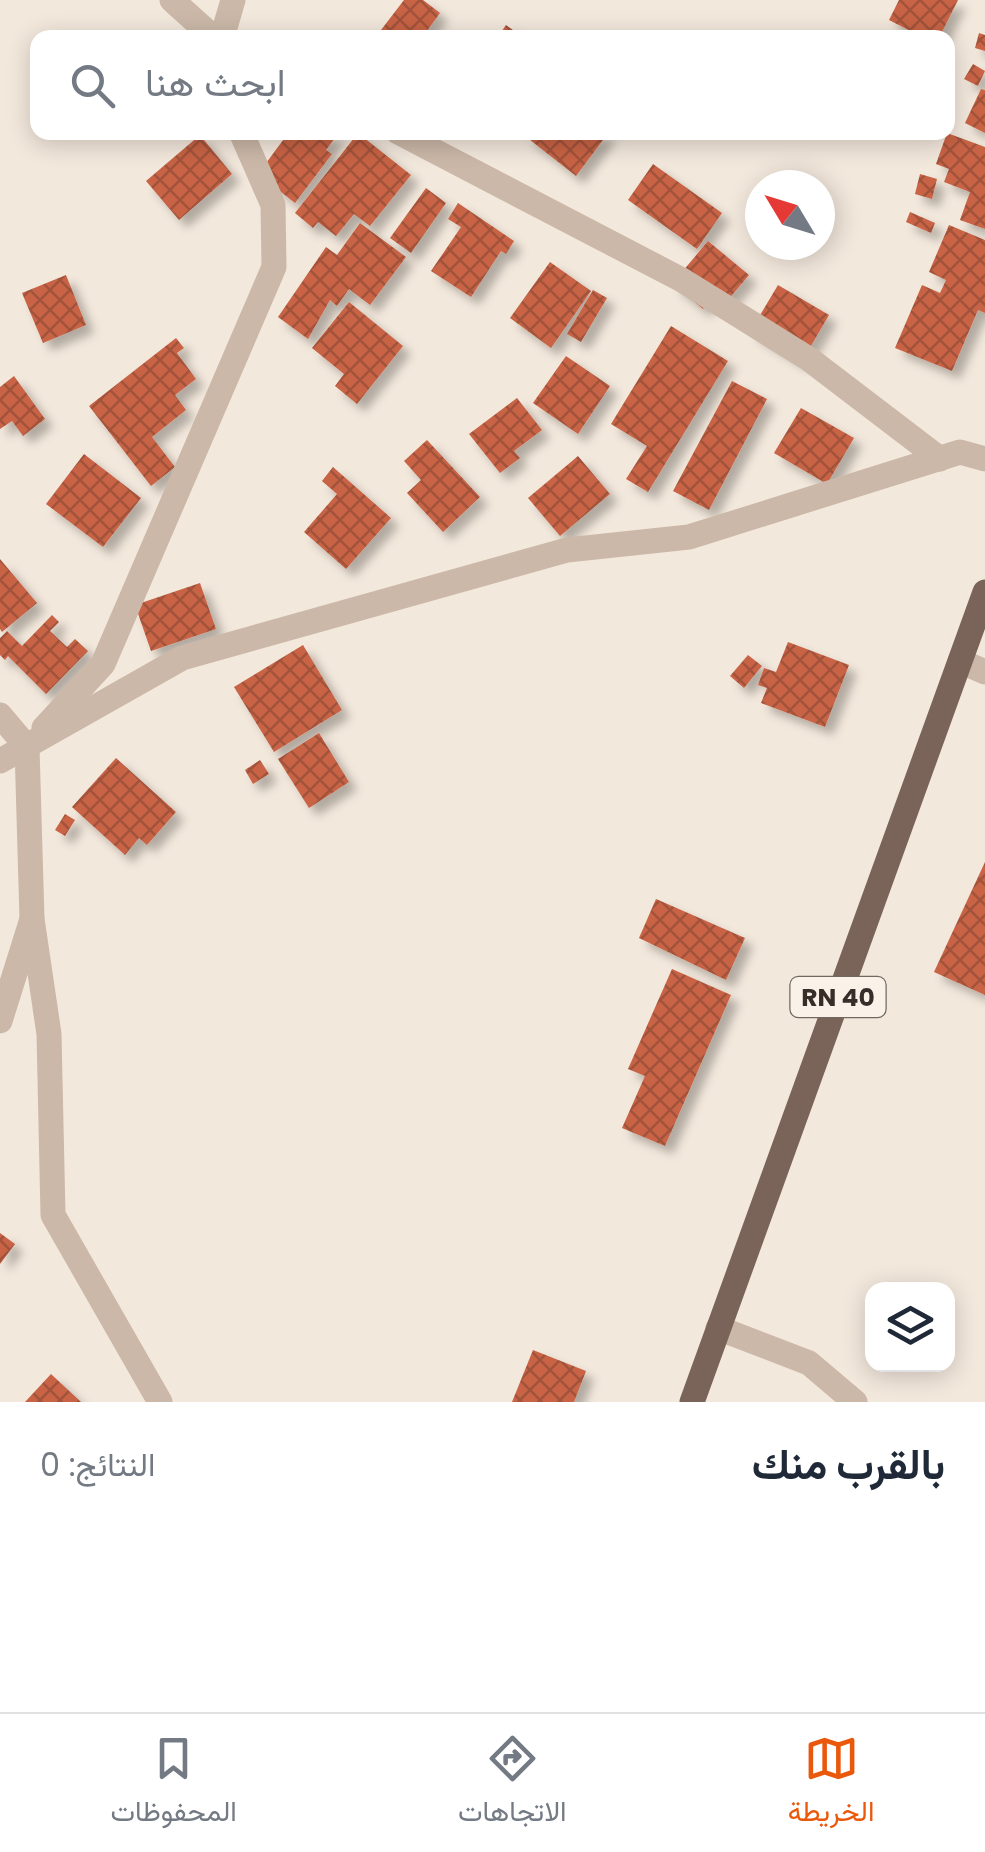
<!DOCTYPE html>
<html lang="ar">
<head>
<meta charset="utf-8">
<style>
  body { margin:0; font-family:Poppins,Vazirmatn,sans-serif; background:#f6f6f7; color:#1f2937; direction:rtl }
  .controls { position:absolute; right:30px; bottom:30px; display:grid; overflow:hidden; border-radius:20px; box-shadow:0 5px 25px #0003 }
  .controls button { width:90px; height:90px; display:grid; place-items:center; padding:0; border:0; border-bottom:2px solid #e0e1e3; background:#fff; color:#1f2937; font:50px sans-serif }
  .compass { position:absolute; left:745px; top:170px; width:90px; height:90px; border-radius:50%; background:#fff; box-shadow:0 5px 25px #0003; rotate:308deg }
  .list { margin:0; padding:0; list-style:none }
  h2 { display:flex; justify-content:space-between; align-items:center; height:130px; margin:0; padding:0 40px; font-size:42px }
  h2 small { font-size:32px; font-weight:400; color:#747a83 }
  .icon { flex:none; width:55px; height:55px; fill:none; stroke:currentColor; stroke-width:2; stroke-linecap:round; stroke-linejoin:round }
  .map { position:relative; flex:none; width:985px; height:1402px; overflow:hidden; direction:ltr }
  .search { position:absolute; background:#fff; box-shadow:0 5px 25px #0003; left:30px; right:30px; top:30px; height:110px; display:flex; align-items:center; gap:25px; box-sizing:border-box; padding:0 35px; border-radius:20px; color:#747a83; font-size:38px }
  .sheet { height:310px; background:#fff }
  nav { display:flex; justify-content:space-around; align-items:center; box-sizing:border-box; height:140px; border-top:2px solid #e0e1e3; background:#fff; font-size:28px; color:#747a83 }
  nav a { display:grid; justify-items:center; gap:5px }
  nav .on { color:#ea580c }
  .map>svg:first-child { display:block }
  .building { fill:url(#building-cross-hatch); filter:url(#shadow) }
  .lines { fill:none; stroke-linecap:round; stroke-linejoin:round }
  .minor { stroke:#cbb8a8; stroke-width:25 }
  .tertiary { stroke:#cbb8a8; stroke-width:25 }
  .primary { stroke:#7a6459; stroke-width:25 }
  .labels { text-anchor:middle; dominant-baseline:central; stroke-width:10; stroke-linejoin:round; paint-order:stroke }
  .shield { fill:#faf2e9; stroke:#726862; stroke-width:2.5 }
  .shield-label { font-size:25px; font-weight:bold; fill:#382d28 }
</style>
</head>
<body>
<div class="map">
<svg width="985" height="1402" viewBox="0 0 985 1402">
  <defs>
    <pattern id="building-cross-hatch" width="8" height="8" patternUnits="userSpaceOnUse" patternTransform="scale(2.5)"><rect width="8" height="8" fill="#c86345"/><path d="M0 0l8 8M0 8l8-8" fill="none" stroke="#a3523a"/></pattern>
    <filter id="shadow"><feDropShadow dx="8" dy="8" stdDeviation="5" flood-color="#0004"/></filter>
  </defs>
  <rect width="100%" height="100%" fill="#f3e8dc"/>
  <g class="building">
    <polygon points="404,0 423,0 440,13 422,38 392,38 381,30"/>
    <polygon points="899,0 958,0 939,38 924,38 889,20"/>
    <polygon points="506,25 524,38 497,38"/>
    <polygon points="979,33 985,35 985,51 975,48"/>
    <polygon points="973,64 985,71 978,86 964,79"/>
    <polygon points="981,89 985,90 985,133 965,123"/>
    <polygon points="289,132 338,134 326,150 332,154 295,203 258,174"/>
    <polygon points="528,132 609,132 576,176 525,136"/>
    <polygon points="358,133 411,175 370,226 354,214 336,236 318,222 313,228 295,213"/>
    <polygon points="947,133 985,147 985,229 960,220 970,192 944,182 949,169 936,164"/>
    <polygon points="200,135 232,174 179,220 146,181"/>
    <polygon points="653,164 722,213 697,249 628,200"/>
    <polygon points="920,174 937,179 932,199 915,194"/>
    <polygon points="426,188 446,203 411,253 390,238"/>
    <polygon points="458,203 514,241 506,254 501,251 471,297 431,271 461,227 448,219"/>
    <polygon points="910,212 935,223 931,233 906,222"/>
    <polygon points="360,223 406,257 370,305 349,289 337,306 330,300 308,339 278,317 326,247 337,255"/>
    <polygon points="949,225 985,240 985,313 978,310 952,371 895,348 922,285 940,293 946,280 929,272"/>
    <polygon points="708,241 749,275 727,301 716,292 703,309 672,284"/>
    <polygon points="550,262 591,291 551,348 510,318"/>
    <polygon points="66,275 86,325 43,343 22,293"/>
    <polygon points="778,285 829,315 801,363 750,332"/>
    <polygon points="593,290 607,298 581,342 567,334"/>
    <polygon points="349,302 403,346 357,404 335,386 344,374 312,348"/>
    <polygon points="671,326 728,361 648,492 626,479 647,446 611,424"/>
    <polygon points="176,338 184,348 177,353 196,379 175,395 186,410 152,437 175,467 151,486 89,406"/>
    <polygon points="566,356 610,386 578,434 533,403"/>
    <polygon points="14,376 45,419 23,436 12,421 0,429 0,387"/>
    <polygon points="732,381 767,399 709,510 673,491"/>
    <polygon points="517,398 542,430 514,451 520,458 500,473 469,434"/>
    <polygon points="801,408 854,438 827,484 774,453"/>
    <polygon points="427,440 480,497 443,532 407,493 421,480 404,461"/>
    <polygon points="84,454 141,498 103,547 46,504"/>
    <polygon points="578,456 610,494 560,536 528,498"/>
    <polygon points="333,467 391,518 346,569 304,532 337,494 322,481"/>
    <polygon points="0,559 37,603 2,632 0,629"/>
    <polygon points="200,583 216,629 151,651 135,605"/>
    <polygon points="52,615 59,622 50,631 67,647 75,639 88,651 46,694 8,656 5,660 0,655 0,638 7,631 22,646"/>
    <polygon points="788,642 849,665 825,727 761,703 767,688 758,685 764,668 776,672"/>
    <polygon points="303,645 342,710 274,752 234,687"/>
    <polygon points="748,655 762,666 744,688 730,676"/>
    <polygon points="319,733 349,782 309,808 278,759"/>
    <polygon points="116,758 176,812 147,845 139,838 125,855 72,807"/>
    <polygon points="260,760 269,774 253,784 245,770"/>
    <polygon points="65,814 75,820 65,836 55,830"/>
    <polygon points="985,862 985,995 934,972"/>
    <polygon points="656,899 745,938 726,980 639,938"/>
    <polygon points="672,969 731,995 665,1146 622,1128 645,1076 628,1069"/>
    <polygon points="0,1233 15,1244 0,1264"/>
    <polygon points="533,1350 586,1371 574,1402 512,1402"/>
    <polygon points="51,1374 81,1402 25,1402"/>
  </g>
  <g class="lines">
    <g class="minor">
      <polyline points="172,0 214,38"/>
      <polyline points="222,38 233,0"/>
      <polyline points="398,132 682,280 809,359 940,459"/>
      <polyline points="960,661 985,672"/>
      <polyline points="44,728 103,664 274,267 273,205 241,132"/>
      <polyline points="0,761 182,658 567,550 689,537 960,452 985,459"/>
      <polyline points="0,1021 32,919"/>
      <polyline points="718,1328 809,1363 855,1402"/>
    </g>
    <polyline class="tertiary" points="0,715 27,747 32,919 49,1034 53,1215 160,1402"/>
    <polyline class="primary" points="692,1402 985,592"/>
  </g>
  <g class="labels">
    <rect class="shield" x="790.5" y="977" width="95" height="40" rx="8"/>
    <g class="shield-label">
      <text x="838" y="997">RN 40</text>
    </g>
  </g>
</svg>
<div class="controls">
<button><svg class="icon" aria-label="layers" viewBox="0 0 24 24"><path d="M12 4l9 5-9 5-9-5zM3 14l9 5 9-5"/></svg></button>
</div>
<svg class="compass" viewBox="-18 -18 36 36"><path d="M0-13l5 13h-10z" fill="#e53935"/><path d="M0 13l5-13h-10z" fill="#747a83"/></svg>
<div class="search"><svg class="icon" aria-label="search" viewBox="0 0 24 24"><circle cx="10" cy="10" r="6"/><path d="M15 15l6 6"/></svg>ابحث هنا</div>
</div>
<section class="sheet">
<h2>بالقرب منك<small>النتائج: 0</small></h2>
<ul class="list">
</ul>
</section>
<nav>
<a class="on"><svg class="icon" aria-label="map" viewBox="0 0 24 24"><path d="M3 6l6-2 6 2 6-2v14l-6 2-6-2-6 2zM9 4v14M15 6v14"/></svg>الخريطة</a>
<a><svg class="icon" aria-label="directions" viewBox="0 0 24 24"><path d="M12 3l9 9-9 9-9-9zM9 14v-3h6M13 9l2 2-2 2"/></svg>الاتجاهات</a>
<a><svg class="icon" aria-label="saved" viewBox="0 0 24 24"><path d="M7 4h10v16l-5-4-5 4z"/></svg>المحفوظات</a>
</nav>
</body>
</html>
